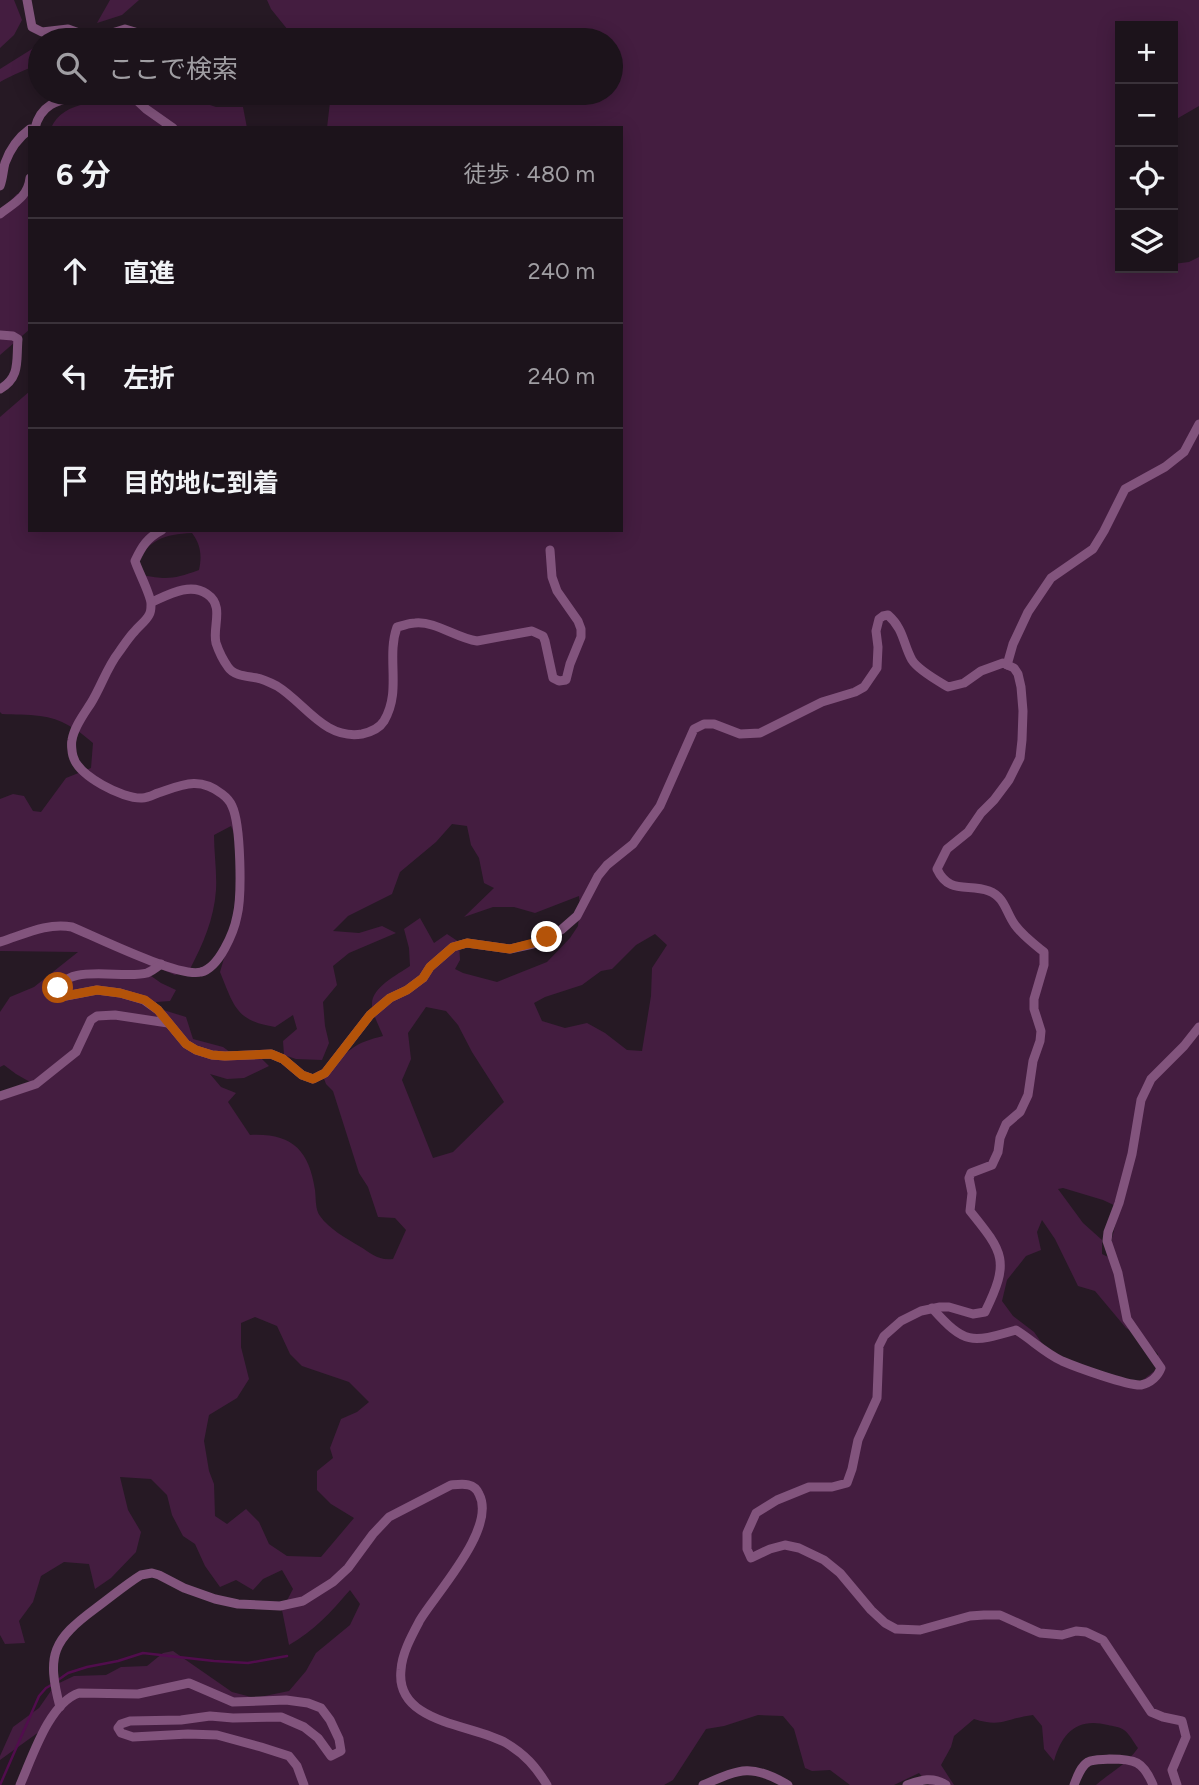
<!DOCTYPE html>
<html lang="ja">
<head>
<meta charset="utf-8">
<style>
  body { margin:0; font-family:Figtree,"Noto Sans JP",sans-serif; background:#292028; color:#f1f3f6 }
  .controls { position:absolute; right:21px; top:21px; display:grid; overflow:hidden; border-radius:0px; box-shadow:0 4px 18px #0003 }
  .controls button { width:63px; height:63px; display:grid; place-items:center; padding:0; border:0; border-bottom:2px solid #3a323a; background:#1c131b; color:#f1f3f6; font:35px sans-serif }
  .stop { position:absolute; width:21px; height:21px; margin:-16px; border:5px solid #b45309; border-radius:50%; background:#fff }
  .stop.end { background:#b45309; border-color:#fff; box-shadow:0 2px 7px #0008 }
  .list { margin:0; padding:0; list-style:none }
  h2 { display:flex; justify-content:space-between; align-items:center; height:91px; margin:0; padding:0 28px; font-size:30px }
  h2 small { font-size:23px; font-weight:400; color:#a09ea3 }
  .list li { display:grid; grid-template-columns:46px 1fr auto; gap:21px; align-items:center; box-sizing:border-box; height:105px; padding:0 28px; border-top:2px solid #3a323a }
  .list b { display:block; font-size:26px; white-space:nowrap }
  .list em { font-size:23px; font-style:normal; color:#a09ea3 }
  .icon { flex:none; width:38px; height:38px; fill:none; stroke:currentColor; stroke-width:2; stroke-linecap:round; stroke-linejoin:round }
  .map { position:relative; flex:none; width:1199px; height:1785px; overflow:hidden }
  .search { position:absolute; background:#1c131b; box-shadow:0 4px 18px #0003; left:28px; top:28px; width:595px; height:77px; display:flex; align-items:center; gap:18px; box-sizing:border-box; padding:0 24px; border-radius:38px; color:#a09ea3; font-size:26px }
  .panel { position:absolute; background:#1c131b; box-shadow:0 4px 18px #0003; left:28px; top:126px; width:595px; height:406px; border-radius:0px }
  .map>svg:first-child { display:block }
  .green { fill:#441d40; fill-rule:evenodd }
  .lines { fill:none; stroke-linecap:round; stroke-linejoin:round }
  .stream { stroke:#510d4d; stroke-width:2.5 }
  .minor { stroke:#82547d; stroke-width:9 }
  .route { stroke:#b45309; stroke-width:9 }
</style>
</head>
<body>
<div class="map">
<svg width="1199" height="1785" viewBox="0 0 1199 1785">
  <rect width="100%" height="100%" fill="#261924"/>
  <g class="green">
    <polygon points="0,0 14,0 22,20 14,35 0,48"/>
    <polygon points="110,0 139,0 122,15 97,23"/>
    <path d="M267,0H1199V106L1173,121V26H1120V268H1173V264L1189,262L1199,257V1785H1096C1111,1772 1126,1765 1138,1748C1134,1743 1129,1733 1124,1730C1120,1727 1112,1726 1108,1725C1077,1717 1062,1733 1054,1761L1044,1749L1042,1726L1033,1715C1007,1718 1002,1728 974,1719L954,1736L951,1747L941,1765L954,1785H929L919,1773L894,1785H850L830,1770L812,1771L805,1768L794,1729L783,1716L758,1715L724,1726L706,1729L673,1780L664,1785H23L43,1729L0,1760V1756L13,1727L39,1708L55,1685L74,1676L106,1675L121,1667L147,1666L163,1653L173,1651L232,1692L255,1698L289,1691L306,1671L316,1653L350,1625L360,1604L350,1590C331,1612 314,1631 289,1645L282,1610L293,1589L282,1570L263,1579L253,1590L236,1580L220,1587L205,1566L195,1544L183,1536L172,1515L167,1495L151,1479L120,1477L128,1510L141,1532L136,1552L111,1578L95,1589L89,1564L64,1562L41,1576L33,1602L19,1621L25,1643L5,1644L0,1635V1096L30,1082L16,1074L4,1065L0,1067V1012L10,997L34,987L78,952L0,951V799L13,794L24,796L33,811L41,812L66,778L91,768L93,743C78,730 61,718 40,716C28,714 14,715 2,714L0,712V417L30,391V530H621V128H327L331,93H611V40H296L271,9ZM192,533C201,545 202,556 199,570C174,579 167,580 142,575L134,565C149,540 164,534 192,533ZM452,824L467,826L471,845L479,858L484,883L494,888L464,917L493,907H514L535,913L579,896L580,907L578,926L570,938L547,962L497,982L463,973L455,969L460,960L459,942L447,934L434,943L420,918L404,929L409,948L410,966C397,975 372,987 372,1004C371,1011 380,1028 383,1036C371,1039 360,1042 350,1050C340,1058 334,1066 322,1073L326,1084L333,1091L359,1173L368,1187L378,1217L395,1218L406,1230L393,1259C378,1261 371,1253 359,1246C346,1238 329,1229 320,1216C315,1210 316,1198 315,1190C309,1149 291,1133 250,1135L228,1102L236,1093L221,1087L210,1074L227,1079L244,1078L269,1066L260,1057L234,1055L223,1047L193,1039L186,1017L160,1009L156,1002L170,1001L176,990L161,983L144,971L154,966L175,975L190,969C203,944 214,919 216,890C217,872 214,853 214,835L231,826L235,836L238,910L220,972C234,1006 236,1021 275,1027L293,1015L297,1029L283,1041L284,1055L296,1059L322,1060L329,1043L325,1026L323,1002L337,985L333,966L349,953L396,933L382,926L359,933L333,931L348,916L392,894L400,872L436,842ZM655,934L667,945L652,968L651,996L642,1051L627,1050L605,1033L587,1023L565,1028L542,1021L534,1003L545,997L582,985L601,971L612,969L636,945ZM426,1007L446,1011L458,1025L472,1052L504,1102L453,1152L433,1158L402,1080L411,1059L408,1033ZM1063,1188L1103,1200L1118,1207V1215L1112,1238V1259L1102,1254V1240L1083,1223L1058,1189ZM1042,1220L1055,1239L1078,1286L1095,1291L1126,1328L1141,1337L1158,1354L1157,1369L1135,1386L1049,1353L1034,1332L1013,1316L1002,1301L1007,1280L1026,1256L1041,1250L1037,1232ZM255,1317L277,1326L290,1354L302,1366L349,1382L369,1402L357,1412L341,1419L330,1448L333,1458L317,1471V1490L331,1504L354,1518L321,1557L287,1556L269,1544L259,1522L246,1509L227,1524L215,1516L214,1484L209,1471L204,1441L209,1415L237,1398L249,1379L241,1347V1323Z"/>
    <path d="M40,44V62C28,70 13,74 0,82V69Z"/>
    <path d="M134,93H191L192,99L216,107H243L247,128H51C64,99 103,102 129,100Z"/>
    <polygon points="30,193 30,329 0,355 0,212 17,194"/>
  </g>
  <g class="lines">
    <g class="stream">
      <polyline points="58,1680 68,1673 87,1667 118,1661 143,1653 214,1661 248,1663 287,1656"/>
      <polyline points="0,1785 39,1696 46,1688 53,1684"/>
    </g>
    <g class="minor">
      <polyline points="27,0 32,27 42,32 68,29 90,37 96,38 125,29 135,32 137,40"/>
      <polyline points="129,93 146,109 173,128"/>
      <path d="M35,128C42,99 65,100 89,93"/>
      <path d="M0,186C3,178 3,170 5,163C10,149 19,137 30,129"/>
      <path d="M0,214C14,203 28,197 30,178"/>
      <path d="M0,335L13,336L18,339C16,360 21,377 0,389"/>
      <path d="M152,602C168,595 190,582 207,594C225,606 212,627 216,643C219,652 223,660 228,667C234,676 247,676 257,678C263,679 271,683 277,686C305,703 324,740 362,734C371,732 379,729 384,721C402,691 386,658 397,627C403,626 409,623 415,623C436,621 456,638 477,641L532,631L543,636L545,641L553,678L559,681L566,680L570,664L581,637V629L578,621L557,591L552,577L550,550"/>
      <polyline points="1007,665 1013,644 1028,612 1051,578 1093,549 1104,531 1125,489 1165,467 1184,452 1199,424"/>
      <path d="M0,942C23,935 47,922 72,927C96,937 179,978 201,972C219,968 234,932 237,916C242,896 241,825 232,806C230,801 226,797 222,794C199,776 182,785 158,793C153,795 148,798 142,798C123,799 78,776 73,756C72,753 71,744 72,740C74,727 84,714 91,703C101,687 107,667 119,652C124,645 129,637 135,631C139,626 146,621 149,615C151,612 151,609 151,605C152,597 138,571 135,561C142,546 147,538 162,530"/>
      <path d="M161,964C156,968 152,971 147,973C123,980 61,961 58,994L66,996L97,990L120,993L144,1000L158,1010L186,1044L196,1050L212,1055L225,1056L271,1054L283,1059L302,1075L313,1079L325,1073L370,1015L390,998L407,990L423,978L430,967L453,947L467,943L510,949L533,944L561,930L577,916L598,876L607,865L633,844L660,806L694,729L704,724H714L740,734L760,733L822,702L855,692L864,687L877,668L878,647L876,631L879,619L883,616L888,615C904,629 903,644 912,660C918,670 938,681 948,687L964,683L981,671L1003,663L1014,668L1018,674L1021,687L1023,711L1022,740L1020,758L1009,780L994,800L981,813L968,832L947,849L937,869C949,895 968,883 989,891C1005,897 1006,913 1015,925C1023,936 1034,944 1044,952V965L1034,999V1009L1041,1031L1040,1041L1033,1061L1028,1095L1020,1112L1006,1124L1000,1138L998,1152L992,1165L971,1173L969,1178L972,1193L970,1211C1004,1253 1010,1261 985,1312L973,1314L949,1307H940L921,1311L901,1321L884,1336L879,1346L877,1398L858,1440L852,1469L847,1483L832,1487H809L777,1500L756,1513L747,1533V1549L751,1558L770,1549L785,1545L799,1548L824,1560L840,1573L871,1610L885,1623L896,1629L920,1630L970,1616L984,1615H1000L1040,1633L1062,1635L1076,1631L1086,1632L1103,1640L1151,1712L1163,1717L1182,1721L1186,1737L1172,1770L1177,1785"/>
      <polyline points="0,1096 36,1084 76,1052 91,1020 97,1016 115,1015 168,1023"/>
      <path d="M932,1308C965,1345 971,1343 1016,1330C1032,1340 1045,1353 1062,1361C1076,1367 1128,1386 1141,1385C1151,1383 1158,1376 1161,1368L1127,1319L1118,1273L1107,1241L1108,1232L1119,1203L1132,1154L1141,1100L1151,1079L1184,1046L1199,1027"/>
      <path d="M60,1707C46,1654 53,1640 96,1608C111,1597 125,1585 141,1575L152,1573L159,1575L184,1588L215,1599L238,1604L280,1606L303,1601L333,1582L348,1568L373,1534L389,1517L451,1485C462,1484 474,1482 479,1494C497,1528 437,1592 420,1620C412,1635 402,1653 401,1670C395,1724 474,1724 506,1743C525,1754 536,1767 547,1785"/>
      <path d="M20,1785C32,1758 49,1703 79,1693L138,1694L189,1683L233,1702L286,1700L308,1703L321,1708L330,1720L339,1739L341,1751L331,1756L318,1738L304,1727L281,1717L233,1718L210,1716L181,1720L130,1721L121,1724L118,1728L121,1733L133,1737L188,1734L217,1735L261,1747L289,1756L297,1766L304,1785"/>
      <path d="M703,1785C740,1769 751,1763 788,1785"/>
      <path d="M907,1785C921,1780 933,1776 946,1785"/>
      <path d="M1074,1785C1077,1777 1081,1766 1088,1762C1094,1759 1104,1760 1110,1759C1135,1759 1143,1761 1153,1785"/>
    </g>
  </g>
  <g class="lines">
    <polyline class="route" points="58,988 58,994 65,996 97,990 120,993 145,1000 158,1010 186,1044 196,1050 212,1055 225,1056 271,1054 283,1059 302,1075 313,1079 325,1073 370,1015 390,998 407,990 423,978 430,967 453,947 467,943 510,949 533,943 547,937"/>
  </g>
</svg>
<div class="controls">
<button>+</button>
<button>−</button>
<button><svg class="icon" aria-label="locate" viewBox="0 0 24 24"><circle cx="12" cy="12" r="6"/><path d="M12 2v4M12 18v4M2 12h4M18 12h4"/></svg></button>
<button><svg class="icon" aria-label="layers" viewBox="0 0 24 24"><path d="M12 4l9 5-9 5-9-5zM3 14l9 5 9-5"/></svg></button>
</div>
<div class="stop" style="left:58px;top:988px"></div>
<div class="stop end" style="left:547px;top:937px"></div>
<div class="search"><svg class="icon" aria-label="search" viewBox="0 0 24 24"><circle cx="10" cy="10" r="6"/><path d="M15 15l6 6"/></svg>ここで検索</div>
<section class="panel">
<h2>6 分<small>徒歩 · 480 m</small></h2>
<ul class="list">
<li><svg class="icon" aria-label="ahead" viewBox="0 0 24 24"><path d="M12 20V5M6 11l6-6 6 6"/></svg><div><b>直進</b></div><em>240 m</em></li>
<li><svg class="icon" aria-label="left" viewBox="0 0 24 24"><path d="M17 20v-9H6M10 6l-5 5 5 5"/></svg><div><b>左折</b></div><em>240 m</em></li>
<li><svg class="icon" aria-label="arrive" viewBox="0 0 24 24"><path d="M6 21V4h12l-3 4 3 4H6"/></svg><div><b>目的地に到着</b></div></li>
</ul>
</section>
</div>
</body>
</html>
